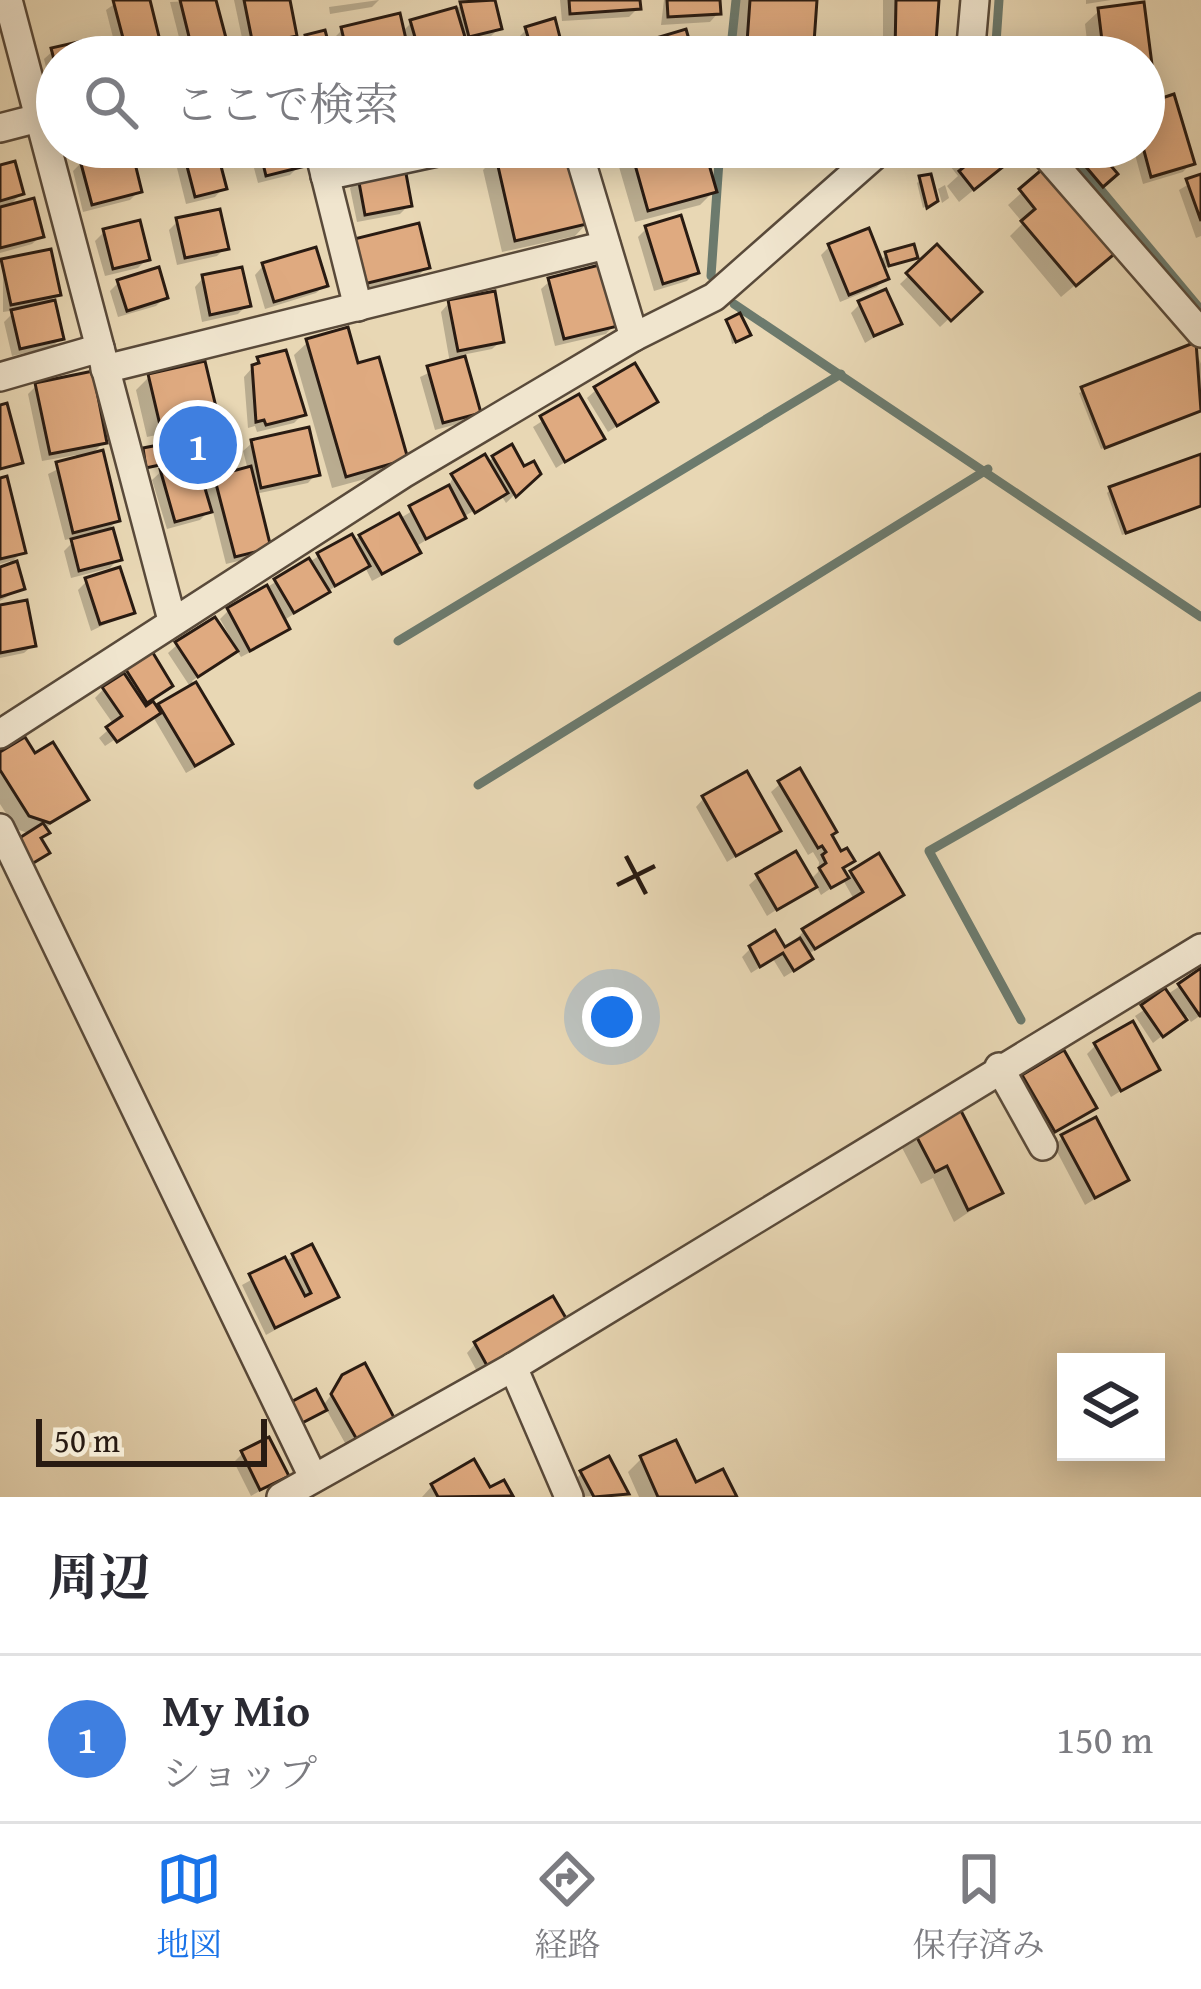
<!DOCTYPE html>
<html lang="ja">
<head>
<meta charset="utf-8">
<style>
  body { margin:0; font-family:"Gentium Book Plus","Noto Serif JP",serif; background:#f7f7f7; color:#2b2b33 }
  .controls { position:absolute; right:36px; bottom:36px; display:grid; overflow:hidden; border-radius:0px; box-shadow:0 6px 30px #0003 }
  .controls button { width:108px; height:108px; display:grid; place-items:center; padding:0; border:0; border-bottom:3px solid #e1e1e2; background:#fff; color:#2b2b33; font:60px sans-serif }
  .scale { position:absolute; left:36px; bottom:30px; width:231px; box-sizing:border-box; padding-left:12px; border:6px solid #291b12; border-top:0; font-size:33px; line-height:42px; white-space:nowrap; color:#291b12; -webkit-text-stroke:9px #f0e5ce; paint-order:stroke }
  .you { position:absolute; left:612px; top:1017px; width:42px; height:42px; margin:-30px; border:9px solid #fff; border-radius:50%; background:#1a73e8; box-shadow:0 0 0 18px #1a73e833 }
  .badge { display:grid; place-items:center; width:78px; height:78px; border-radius:50%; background:#1a73e8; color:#fff; font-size:39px; font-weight:700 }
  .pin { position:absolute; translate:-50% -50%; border:6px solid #fff; box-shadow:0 3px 12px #0006 }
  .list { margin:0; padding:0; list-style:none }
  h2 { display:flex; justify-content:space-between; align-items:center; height:156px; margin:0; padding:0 48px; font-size:51px }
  h2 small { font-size:39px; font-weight:400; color:#7c7c81 }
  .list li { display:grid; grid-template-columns:78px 1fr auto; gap:36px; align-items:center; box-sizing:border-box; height:168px; padding:0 48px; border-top:3px solid #e1e1e2 }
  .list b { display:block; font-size:45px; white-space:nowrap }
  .list p { margin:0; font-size:39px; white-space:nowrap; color:#7c7c81 }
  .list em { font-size:39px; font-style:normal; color:#7c7c81 }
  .icon { flex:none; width:66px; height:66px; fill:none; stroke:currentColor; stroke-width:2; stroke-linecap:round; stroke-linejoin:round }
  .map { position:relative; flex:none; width:1201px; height:1497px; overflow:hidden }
  .search { position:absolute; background:#fff; box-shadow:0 6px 30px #0003; left:36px; right:36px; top:36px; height:132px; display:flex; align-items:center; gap:30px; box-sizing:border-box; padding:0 42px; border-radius:66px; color:#7c7c81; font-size:45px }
  .sheet { height:324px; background:#fff }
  nav { display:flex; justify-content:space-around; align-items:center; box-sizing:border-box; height:168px; border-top:3px solid #e1e1e2; background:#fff; font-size:33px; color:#7c7c81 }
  nav a { display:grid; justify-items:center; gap:6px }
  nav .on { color:#1a73e8 }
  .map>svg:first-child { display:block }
  .shadow { fill:#0003 }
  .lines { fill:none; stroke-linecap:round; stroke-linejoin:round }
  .stream { stroke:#6c7a6d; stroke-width:9 }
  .building { fill:#dfaa80; stroke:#291b12; stroke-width:3 }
  .street-casing { stroke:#594a3a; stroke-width:32 }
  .street { stroke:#f0e5ce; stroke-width:27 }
  .ticks { fill:none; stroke:#291b12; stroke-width:4.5 }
</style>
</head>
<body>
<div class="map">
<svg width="1201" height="1497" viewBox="0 0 1201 1497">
  <rect width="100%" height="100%" fill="#e8d7b4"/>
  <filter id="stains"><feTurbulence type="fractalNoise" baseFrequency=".00167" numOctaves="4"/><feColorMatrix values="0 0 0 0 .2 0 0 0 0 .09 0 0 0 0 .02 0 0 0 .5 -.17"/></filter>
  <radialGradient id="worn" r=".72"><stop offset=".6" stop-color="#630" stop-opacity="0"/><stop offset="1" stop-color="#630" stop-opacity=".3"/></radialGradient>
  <g class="shadow">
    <polygon points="120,0 147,0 161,57 118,57 106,10"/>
    <polygon points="213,0 228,57 184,57 170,2"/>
    <polygon points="234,0 287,0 294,35 285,44 245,52"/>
    <polygon points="379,0 372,7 330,14 329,7"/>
    <polygon points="481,0 491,0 499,28 490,37 461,44 460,39 413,57 338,57 334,38 343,29 401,33 412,22"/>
    <polygon points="560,0 637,0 638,8 629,17 562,21"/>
    <polygon points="664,0 717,0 718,13 710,22 661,25"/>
    <polygon points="738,0 814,0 810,57 735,57"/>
    <polygon points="883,0 936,0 932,57 883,57"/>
    <polygon points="1086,0 1111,0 1086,4"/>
    <polygon points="1141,6 1153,95 1144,104 1144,57 1089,57 1085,24 1099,11"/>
    <polygon points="527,29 562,57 523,57 518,38"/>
    <polygon points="647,44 691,57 640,57"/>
    <polygon points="53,51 93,57 57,57 53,96 44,59"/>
    <polygon points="70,147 128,147 139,191 130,200 83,212 73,171 88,156 73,160"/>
    <polygon points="184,147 213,147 223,188 215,197 186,204 174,156"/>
    <polygon points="265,147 294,147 299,166 290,175 258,183 251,157"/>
    <polygon points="537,147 588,222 575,236 502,252 483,170 497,156"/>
    <polygon points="604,147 701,147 714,191 700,205 635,222 617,160 609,162"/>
    <polygon points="729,147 804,147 790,168 728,164"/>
    <polygon points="935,147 1017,147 1006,163 959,202 947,186 958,176"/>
    <polygon points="1092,147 1114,174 1098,188 1075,161"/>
    <polygon points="1133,147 1144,147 1191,163 1183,172 1143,184"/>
    <polygon points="0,168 21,194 7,208 41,236 32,244 0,253"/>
    <polygon points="1046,171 1100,264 1061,297 1010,236 1023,223 1008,205"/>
    <polygon points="1201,177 1201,236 1196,238 1179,190"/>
    <polygon points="921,179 930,204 923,208 917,183"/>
    <polygon points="359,180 409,205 400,214 357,222 350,188"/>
    <polygon points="945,185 949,198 942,203 938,189"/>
    <polygon points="178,221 225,248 217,256 177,265 169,230"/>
    <polygon points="647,228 695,272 687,281 654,291 638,237"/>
    <polygon points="104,232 147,259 138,268 105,276 95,241"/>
    <polygon points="830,246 879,262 886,255 915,257 882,269 885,278 877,287 840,302 821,255"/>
    <polygon points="937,249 977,292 940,327 900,284"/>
    <polygon points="347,250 427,267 418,276 356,291"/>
    <polygon points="3,262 58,294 52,299 61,338 52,347 12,356 4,322 16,310 3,312"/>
    <polygon points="263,266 325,285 316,293 265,309 255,275"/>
    <polygon points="203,278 247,305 238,314 202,322 195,287"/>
    <polygon points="550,281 614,325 606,334 555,346 541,289"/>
    <polygon points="119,282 165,297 156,306 118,317 110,291"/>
    <polygon points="449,303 501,341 492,349 462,355 477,412 469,421 435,430 420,377 450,363 441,312"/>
    <polygon points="860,304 898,323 865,343 851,313"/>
    <polygon points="728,323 744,338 732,344"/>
    <polygon points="308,342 356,367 405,458 391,472 332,488 294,355"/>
    <polygon points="1194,346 1201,364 1201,411 1101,449 1079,393"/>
    <polygon points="259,360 303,414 294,423 257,432 255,426 248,428 244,377"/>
    <polygon points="149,377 228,443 214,457 196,461 193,447 173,452 174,460 164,471 203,491 215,478 248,470 243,451 252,443 316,474 308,483 255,494 259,556 226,564 212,508 200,520 167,529 152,480 169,464 143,469 140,454 164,447 161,434 147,437 136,390"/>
    <polygon points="37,385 104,442 89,457 117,520 110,528 118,559 110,568 71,578 64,551 78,537 65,540 48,474 77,460 76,455 42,461 28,394"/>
    <polygon points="596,390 654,401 608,432 587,398"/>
    <polygon points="578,398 601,438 556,468 533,427"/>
    <polygon points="1201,457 1201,507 1122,535 1107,493 1111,489"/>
    <polygon points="494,458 537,473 506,503 501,495 463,517 415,547 418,552 409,561 372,581 365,567 283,621 286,628 278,637 241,657 236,649 192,681 229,744 221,753 186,773 152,715 105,746 99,738 114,725 95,698 125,667 156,711 191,688 168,653 177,645 225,637 229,635 220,619 229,610 319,556 399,519 447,490 453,477"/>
    <polygon points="0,481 22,552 13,561 22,588 0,601 0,570 11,566 10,561 0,564"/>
    <polygon points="87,581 131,612 91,631 78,590"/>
    <polygon points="0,608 33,645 24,653 0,658"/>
    <polygon points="0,756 34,757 85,800 44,829 31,834 16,829 0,804"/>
    <polygon points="780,784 851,861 841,870 846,879 852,873 900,895 807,955 800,967 784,977 773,959 751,973 742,957 751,948 784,951 804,931 855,901 843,880 821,895 815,884 767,916 749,885 758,877 809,881 818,872 819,862 813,852 808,855 771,792"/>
    <polygon points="704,798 777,830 727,862 696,807"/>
    <polygon points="1201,972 1201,1015 1191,1022 1187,1016 1153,1043 1135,1016"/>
    <polygon points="1096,1045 1156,1069 1111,1097 1087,1054"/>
    <polygon points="1024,1077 1093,1107 1046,1139 1015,1086"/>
    <polygon points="913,1128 999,1192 954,1222 933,1178 921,1184 899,1142"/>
    <polygon points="1063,1137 1126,1180 1085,1205 1054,1146"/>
    <polygon points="293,1257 335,1297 266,1335 242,1285"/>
    <polygon points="558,1333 480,1377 467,1353 475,1344"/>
    <polygon points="344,1378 394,1424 350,1452 325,1407 297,1425 289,1408 322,1407"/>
    <polygon points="243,1453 285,1476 251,1496 234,1462"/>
    <polygon points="641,1459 694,1486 733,1497 639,1497 628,1472"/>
    <polygon points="582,1473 625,1493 581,1497 573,1482"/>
    <polygon points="432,1486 489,1491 509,1496 422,1497"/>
  </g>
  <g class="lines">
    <g class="stream">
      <polyline points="730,57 736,0"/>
      <polyline points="995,57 999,0"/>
      <polyline points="1065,147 1201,310"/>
      <polyline points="711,276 720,147"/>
      <polyline points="734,304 1201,617"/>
      <polyline points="398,641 841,374"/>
      <polyline points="478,785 988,469"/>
      <polyline points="1021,1020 929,851 1201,696"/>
    </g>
  </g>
  <g class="building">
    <polygon points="113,0 150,0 164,57 128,57"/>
    <polygon points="180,0 216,0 231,57 194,57"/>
    <polygon points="244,0 290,0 297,36 253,45"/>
    <polygon points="495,0 502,29 469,37 460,2"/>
    <polygon points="569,0 640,0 641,9 570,14"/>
    <polygon points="667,0 720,0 721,14 668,17"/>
    <polygon points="750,0 817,0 813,57 746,57"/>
    <polygon points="896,0 939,0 935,57 895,53"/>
    <polygon points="1144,2 1156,96 1144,97 1144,57 1104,57 1098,8"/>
    <polygon points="456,7 465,37 419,51 410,20"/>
    <polygon points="400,13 410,57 348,57 341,27"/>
    <polygon points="555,18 565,57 534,57 525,27"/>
    <polygon points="686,29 694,57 651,57 646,41"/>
    <polygon points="325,30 330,49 309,54 305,35"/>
    <polygon points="91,39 96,57 57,57 57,71 51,48"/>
    <polygon points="1174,94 1195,164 1151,177 1143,147 1144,104"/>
    <polygon points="131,147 142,192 92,205 80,160"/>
    <polygon points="182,147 216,147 227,189 195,197"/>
    <polygon points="259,147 297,147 302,167 266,176"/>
    <polygon points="524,147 574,147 591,223 515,241 495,153"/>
    <polygon points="630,147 704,147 717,192 648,211"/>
    <polygon points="740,147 807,147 806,155 740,151"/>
    <polygon points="959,147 1021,147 1024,150 974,190 959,171 970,162"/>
    <polygon points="1086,147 1095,147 1118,174 1103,187 1076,155"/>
    <polygon points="15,161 24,194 0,201 0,165"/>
    <polygon points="1046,166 1118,251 1076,286 1021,221 1035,209 1019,189"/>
    <polygon points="405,168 412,206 365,215 358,177"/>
    <polygon points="931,174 938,201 927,208 919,176"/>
    <polygon points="1201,174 1201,221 1186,179"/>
    <polygon points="34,198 44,237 0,248 0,207"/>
    <polygon points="220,209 229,249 185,258 176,218"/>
    <polygon points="681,215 699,273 663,284 645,226"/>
    <polygon points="140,220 150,260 113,269 103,229"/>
    <polygon points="419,223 430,268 364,284 354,239"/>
    <polygon points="869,228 889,279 849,295 828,244"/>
    <polygon points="914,244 918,258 889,266 885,252"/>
    <polygon points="937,244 982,292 951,321 906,273"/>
    <polygon points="316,247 328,286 274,302 262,263"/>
    <polygon points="51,249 61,295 11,305 1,259"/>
    <polygon points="603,264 618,326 564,339 548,278"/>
    <polygon points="159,267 168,298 127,311 117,280"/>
    <polygon points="242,267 251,306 210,315 202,275"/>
    <polygon points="886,289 902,324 874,336 858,301"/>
    <polygon points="495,291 504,342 458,351 448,300"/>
    <polygon points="55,300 64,339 20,349 11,310"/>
    <polygon points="740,313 751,335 736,342 726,320"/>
    <polygon points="348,327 358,363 379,357 408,459 346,477 306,339"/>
    <polygon points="1196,342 1201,411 1105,448 1081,387"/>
    <polygon points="286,350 306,415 266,425 264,420 256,422 252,365 259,363 257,357"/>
    <polygon points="465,356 481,413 443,423 427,366"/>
    <polygon points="205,361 221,428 227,426 231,444 210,449 206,435 179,441 174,422 160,425 148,374"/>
    <polygon points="635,363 658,402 617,426 594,387"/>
    <polygon points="93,371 107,443 50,454 35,383"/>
    <polygon points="579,394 605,439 565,462 540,416"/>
    <polygon points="7,403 23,463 0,469 0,405"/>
    <polygon points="309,427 320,475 261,488 251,440"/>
    <polygon points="174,442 178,461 146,468 143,448"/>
    <polygon points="512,444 524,466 534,461 541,474 516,497 492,456"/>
    <polygon points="103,450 120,521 73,533 56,462"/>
    <polygon points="485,454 508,493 475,513 451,474"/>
    <polygon points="1201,454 1201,506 1126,533 1109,487"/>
    <polygon points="196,458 212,512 175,522 160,469"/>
    <polygon points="251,466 271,548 235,557 214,476"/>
    <polygon points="7,476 26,553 0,559 0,478"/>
    <polygon points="449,485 466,518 426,539 409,506"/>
    <polygon points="399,513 421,553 382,574 359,535"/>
    <polygon points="113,528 122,560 79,571 71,539"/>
    <polygon points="352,534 370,566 335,586 317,553"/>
    <polygon points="309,558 330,592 294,613 274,579"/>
    <polygon points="17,561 25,589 0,597 0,567"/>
    <polygon points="120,567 135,613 100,624 85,578"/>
    <polygon points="267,585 290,629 250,651 227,608"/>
    <polygon points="27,600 36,646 0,653 0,605"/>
    <polygon points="215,617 238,651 198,677 175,642"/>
    <polygon points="150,648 173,686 147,703 123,665"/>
    <polygon points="124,673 146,706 153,701 161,713 117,742 106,727 122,716 102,687"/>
    <polygon points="196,682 233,744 195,766 158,704"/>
    <polygon points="25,737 35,753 53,742 89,800 50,823 29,816 0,770 0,752"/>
    <polygon points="800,768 837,832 832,835 841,851 847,848 855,861 843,868 849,878 831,888 819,868 826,863 822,855 826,852 822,846 818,848 778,781"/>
    <polygon points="747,771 781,831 736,856 702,796"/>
    <polygon points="43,823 50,833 41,838 50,853 25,868 10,844"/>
    <polygon points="796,851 817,887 777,910 756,874"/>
    <polygon points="879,853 904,895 815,949 802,929 863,892 850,871"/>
    <polygon points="775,930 785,947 800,938 813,959 794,971 783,953 760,967 749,946"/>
    <polygon points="1201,968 1201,1016 1200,1016 1178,984"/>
    <polygon points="1165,988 1187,1020 1163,1037 1141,1005"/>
    <polygon points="1133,1021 1160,1070 1121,1091 1094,1043"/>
    <polygon points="1064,1050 1097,1108 1055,1132 1022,1075"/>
    <polygon points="957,1103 1003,1193 968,1210 947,1166 935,1172 911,1126"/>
    <polygon points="1096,1117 1129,1180 1095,1198 1061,1135"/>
    <polygon points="312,1244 339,1297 275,1328 249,1274 285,1257 305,1296 311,1293 292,1254"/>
    <polygon points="553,1296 570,1325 490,1371 474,1342"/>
    <polygon points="365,1363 398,1425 360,1445 331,1394 342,1375"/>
    <polygon points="316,1389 327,1410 302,1423 291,1402"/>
    <polygon points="269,1437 289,1476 260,1490 241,1451"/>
    <polygon points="676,1440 696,1482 723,1469 737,1497 658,1497 640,1456"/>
    <polygon points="609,1456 629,1494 594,1497 580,1471"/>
    <polygon points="474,1459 490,1487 504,1480 513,1496 438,1497 431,1484"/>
  </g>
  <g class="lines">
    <defs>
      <g id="street">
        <polyline points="8,0 172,620"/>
        <polyline points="271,57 273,57"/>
        <polyline points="970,57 975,0"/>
        <polyline points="0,128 54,114"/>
        <polyline points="318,147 358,307"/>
        <polyline points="577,147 634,337"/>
        <polyline points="1039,147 1201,333"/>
        <polyline points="325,176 460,147"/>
        <polyline points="105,369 606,245"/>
        <polyline points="0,377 100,348"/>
        <polyline points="0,734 403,474 634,337 714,297 884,147"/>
        <polyline points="0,828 313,1477"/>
        <polyline points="999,1067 1043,1146"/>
        <polyline points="513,1367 569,1497"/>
        <polyline points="281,1497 513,1367 1201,948"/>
      </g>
    </defs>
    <use href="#street" class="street-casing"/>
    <use href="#street" class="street"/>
  </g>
  <path class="ticks" d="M626,856L646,894M617,885L655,866"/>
  <rect width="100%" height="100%" filter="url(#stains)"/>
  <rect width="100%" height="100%" fill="url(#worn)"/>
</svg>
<div class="controls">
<button><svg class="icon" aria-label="layers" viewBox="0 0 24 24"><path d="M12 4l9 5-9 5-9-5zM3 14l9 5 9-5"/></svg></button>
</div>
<div class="scale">50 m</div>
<div class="you"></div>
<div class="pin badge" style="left:198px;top:445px;background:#3f7fe0">1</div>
<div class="search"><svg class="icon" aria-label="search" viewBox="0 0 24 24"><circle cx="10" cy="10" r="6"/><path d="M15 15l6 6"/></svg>ここで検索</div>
</div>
<section class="sheet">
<h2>周辺<small></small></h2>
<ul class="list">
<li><span class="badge" style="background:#3f7fe0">1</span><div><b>My Mio</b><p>ショップ</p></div><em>150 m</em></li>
</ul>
</section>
<nav>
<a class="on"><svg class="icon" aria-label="map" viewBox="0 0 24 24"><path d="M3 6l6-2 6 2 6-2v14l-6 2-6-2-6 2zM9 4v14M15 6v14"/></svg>地図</a>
<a><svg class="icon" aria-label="directions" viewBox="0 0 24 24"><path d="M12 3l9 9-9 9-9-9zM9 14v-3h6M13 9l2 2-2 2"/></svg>経路</a>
<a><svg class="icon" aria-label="saved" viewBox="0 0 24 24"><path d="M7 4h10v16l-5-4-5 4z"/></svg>保存済み</a>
</nav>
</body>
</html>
